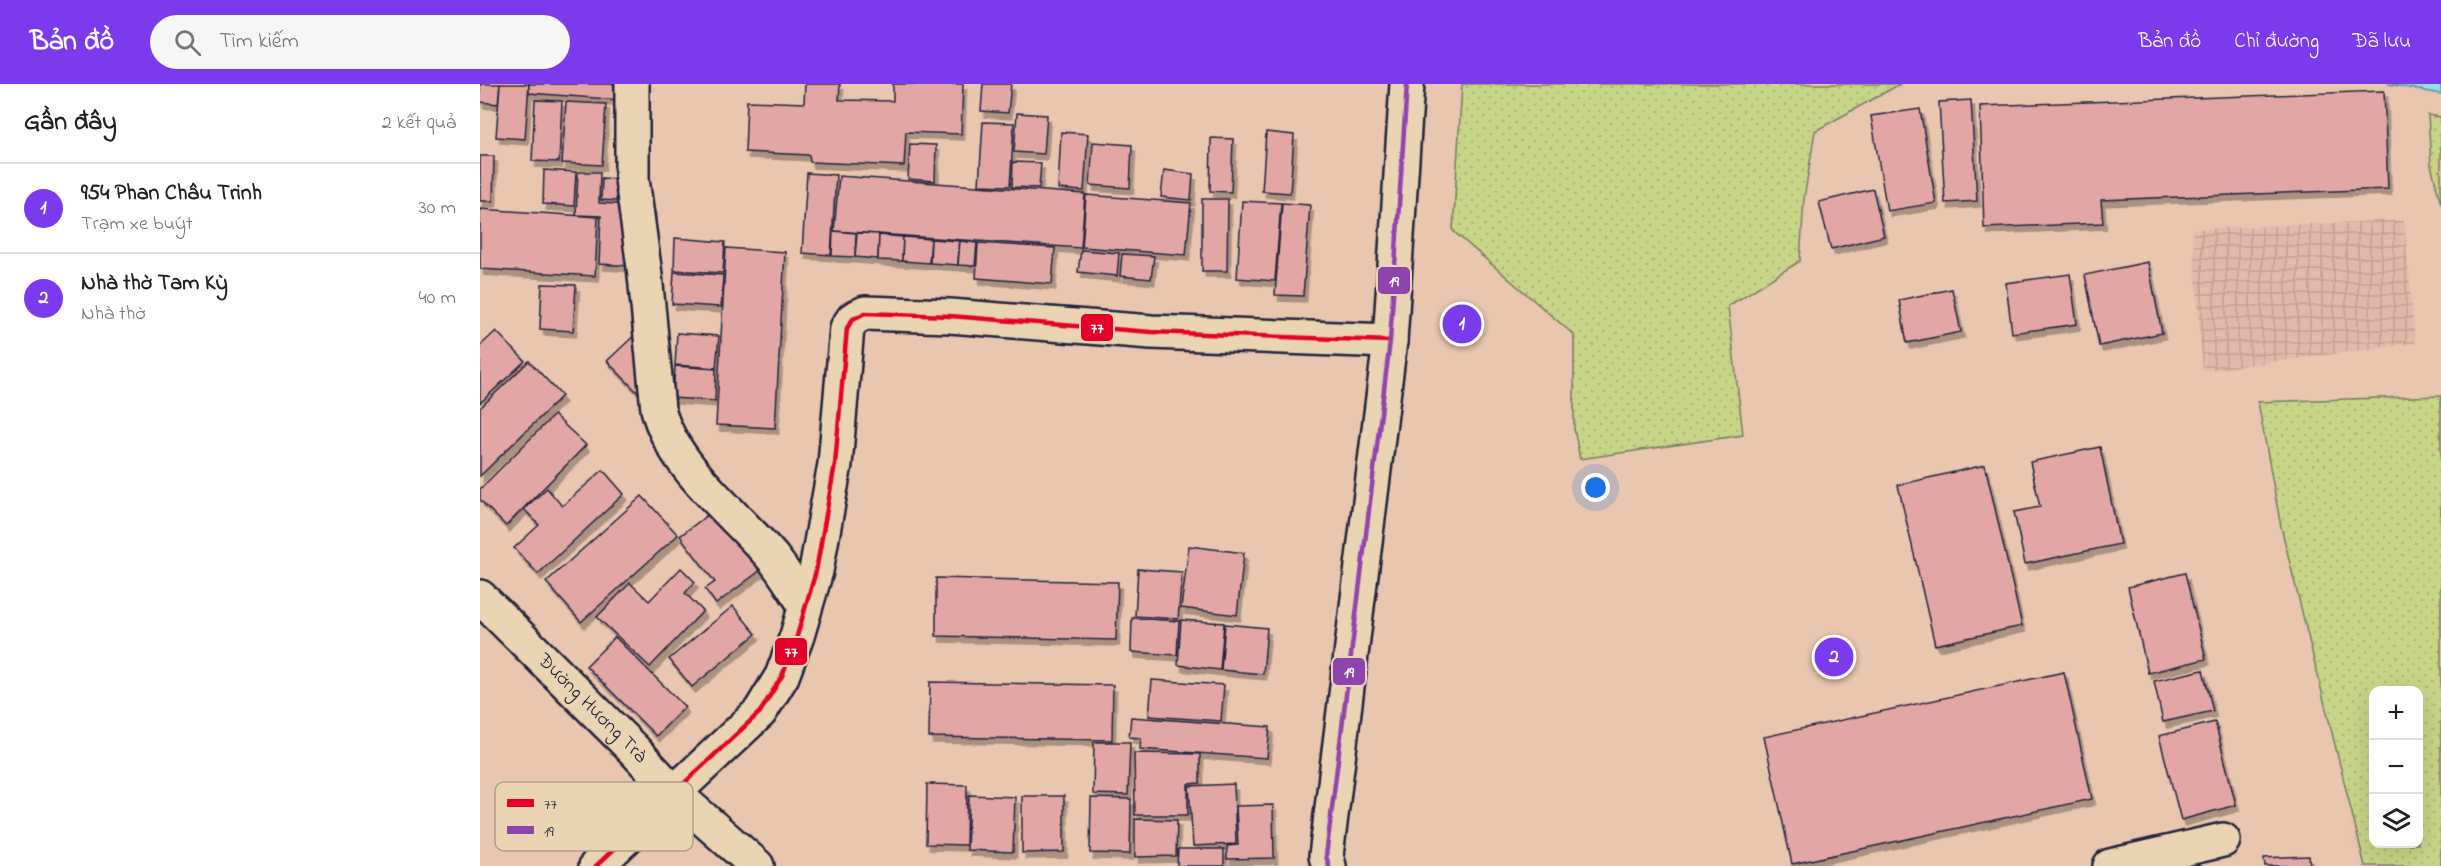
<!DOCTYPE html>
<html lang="vi">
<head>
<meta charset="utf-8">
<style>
  body { margin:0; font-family:"Indie Flower",sans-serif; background:#f6f6f6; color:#202124 }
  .controls { position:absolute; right:18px; bottom:18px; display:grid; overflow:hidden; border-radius:12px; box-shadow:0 6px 24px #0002 }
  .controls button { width:54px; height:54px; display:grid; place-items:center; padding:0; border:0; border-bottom:2px solid #e0e0e0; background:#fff; color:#202124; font:30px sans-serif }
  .you { position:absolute; left:1116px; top:404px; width:21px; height:21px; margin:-15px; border:4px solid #fff; border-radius:50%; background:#1a73e8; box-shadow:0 0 0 9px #1a73e833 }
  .badge { display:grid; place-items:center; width:39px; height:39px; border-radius:50%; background:#7c3aed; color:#fff; font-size:20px; font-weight:700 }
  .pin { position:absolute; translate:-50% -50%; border:3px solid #fff; box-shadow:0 2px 6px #0006 }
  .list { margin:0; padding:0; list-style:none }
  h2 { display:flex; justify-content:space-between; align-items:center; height:78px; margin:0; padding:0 24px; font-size:26px }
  h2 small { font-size:20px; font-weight:400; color:#757577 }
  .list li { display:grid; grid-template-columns:39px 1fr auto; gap:18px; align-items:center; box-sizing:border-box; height:90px; padding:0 24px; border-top:2px solid #e0e0e0 }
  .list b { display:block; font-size:22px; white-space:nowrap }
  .list p { margin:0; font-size:20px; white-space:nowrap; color:#757577 }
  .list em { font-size:20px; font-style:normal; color:#757577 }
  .icon { flex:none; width:33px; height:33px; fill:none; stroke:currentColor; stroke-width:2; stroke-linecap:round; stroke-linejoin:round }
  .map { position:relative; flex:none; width:1961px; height:782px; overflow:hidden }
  header { display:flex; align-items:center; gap:36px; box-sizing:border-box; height:84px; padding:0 30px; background:#7c3aed; color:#fff }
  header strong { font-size:28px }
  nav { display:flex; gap:33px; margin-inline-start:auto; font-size:21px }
  .search { width:420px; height:54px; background:#f6f6f6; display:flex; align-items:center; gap:15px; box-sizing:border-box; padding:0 21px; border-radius:33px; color:#757577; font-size:22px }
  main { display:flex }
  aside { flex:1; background:#fff }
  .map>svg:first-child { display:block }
  .industrial { fill:url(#industrial-grid) }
  .park { fill:url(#park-dots); stroke:#757b62; stroke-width:1.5; fill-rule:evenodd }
  .water { fill:#90e0ec; stroke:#6494a5; stroke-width:1.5 }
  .building { fill:#e2a7a5; stroke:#22223b; stroke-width:1.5; filter:url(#shadow) }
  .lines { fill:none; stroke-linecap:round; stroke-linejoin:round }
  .minor-casing { stroke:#22223b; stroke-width:38 }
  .major-casing { stroke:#22223b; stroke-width:38 }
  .minor { stroke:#ead4b3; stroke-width:33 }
  .major { stroke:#ead4b3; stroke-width:33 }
  .bus-1-casing { stroke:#ead4b3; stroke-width:9 }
  .bus-2-casing { stroke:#ead4b3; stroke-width:9 }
  .bus-1 { stroke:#e4002b; stroke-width:4.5 }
  .bus-2 { stroke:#8e44ad; stroke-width:4.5 }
  .labels { text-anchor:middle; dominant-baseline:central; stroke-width:5; stroke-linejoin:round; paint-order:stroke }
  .street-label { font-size:20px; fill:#22223b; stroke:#ead4b3 }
  .key { fill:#ead4b3; stroke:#ae9f8f; stroke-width:1.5 }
  .key-label { font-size:16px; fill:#22223b }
  .line-badge { stroke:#ead4b3; stroke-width:2 }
  .badge-label { font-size:16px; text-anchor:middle; font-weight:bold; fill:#fff }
</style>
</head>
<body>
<header>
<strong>Bản đồ</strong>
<div class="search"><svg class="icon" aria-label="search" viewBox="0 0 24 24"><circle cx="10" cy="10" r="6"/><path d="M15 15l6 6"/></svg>Tìm kiếm</div>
<nav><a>Bản đồ</a><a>Chỉ đường</a><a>Đã lưu</a></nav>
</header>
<main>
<aside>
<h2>Gần đây<small>2 kết quả</small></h2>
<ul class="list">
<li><span class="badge">1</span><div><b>954 Phan Châu Trinh</b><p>Trạm xe buýt</p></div><em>30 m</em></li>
<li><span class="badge">2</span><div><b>Nhà thờ Tam Kỳ</b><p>Nhà thờ</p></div><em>40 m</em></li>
</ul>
</aside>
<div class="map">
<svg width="1961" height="782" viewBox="0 0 1961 782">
  <defs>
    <pattern id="industrial-grid" width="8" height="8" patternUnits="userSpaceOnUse" patternTransform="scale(1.5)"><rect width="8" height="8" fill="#e2baaa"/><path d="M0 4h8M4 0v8" fill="none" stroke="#c2a093"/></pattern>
    <pattern id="park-dots" width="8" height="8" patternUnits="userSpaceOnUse" patternTransform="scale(1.5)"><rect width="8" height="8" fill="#c8d488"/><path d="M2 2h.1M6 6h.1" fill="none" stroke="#acb676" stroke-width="1.8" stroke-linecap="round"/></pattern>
    <filter id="shadow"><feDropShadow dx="3.5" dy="6" stdDeviation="0" flood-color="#0004"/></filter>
  </defs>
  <rect width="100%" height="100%" fill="#e8c6af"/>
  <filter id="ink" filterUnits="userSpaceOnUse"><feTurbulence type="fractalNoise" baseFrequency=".0167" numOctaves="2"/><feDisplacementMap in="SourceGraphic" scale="12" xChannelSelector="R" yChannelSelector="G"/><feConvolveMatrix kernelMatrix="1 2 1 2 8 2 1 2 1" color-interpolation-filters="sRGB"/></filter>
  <g filter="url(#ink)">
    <polygon class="industrial" points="1924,136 1935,259 1723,287 1712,145"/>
    <g class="park">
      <polygon points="982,0 1420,0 1335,47 1324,115 1320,177 1248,222 1263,351 1100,375 1094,345 1094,251 973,147"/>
      <polygon points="1948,31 1961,33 1961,120 1951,81"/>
      <path d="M1961,312V782H1885L1801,443L1778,318ZM1894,606H1938V760H1894Z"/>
    </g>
    <polygon class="water" points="1908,0 1961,0 1961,10"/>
    <g class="building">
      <polygon points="0,0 20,0 18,20 0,18"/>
      <polygon points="20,0 49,0 45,55 16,53"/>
      <polygon points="49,0 142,0 141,16 49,9"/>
      <polygon points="325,0 360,0 359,16 413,17 413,0 483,0 481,50 426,48 424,82 330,78 329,71 265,68 267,17 324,19"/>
      <polygon points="503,0 531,0 528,29 501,27"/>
      <polygon points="1904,7 1908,105 1621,116 1623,139 1504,144 1500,22"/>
      <polygon points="55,16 82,17 79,78 52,77"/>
      <polygon points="1491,16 1497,117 1465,119 1459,18"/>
      <polygon points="86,18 126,20 122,81 82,79"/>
      <polygon points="1440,25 1456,119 1407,127 1391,32"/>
      <polygon points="537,29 567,31 564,70 534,68"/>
      <polygon points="503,38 534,39 530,102 499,101"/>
      <polygon points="581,48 608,50 604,107 578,105"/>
      <polygon points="786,48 814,51 810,109 782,107"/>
      <polygon points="731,54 753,55 751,108 730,107"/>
      <polygon points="613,58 652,61 650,104 610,101"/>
      <polygon points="430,60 456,61 455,97 428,95"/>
      <polygon points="0,72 14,72 13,117 0,117"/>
      <polygon points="533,78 561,79 559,104 532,103"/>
      <polygon points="64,86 96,88 94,122 63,120"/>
      <polygon points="684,86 713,90 711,116 681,113"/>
      <polygon points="98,88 120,88 119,119 173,122 169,183 119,180 121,132 96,131"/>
      <polygon points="327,89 356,91 351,171 322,169"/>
      <polygon points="359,92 605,110 601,164 354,147"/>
      <polygon points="122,94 152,96 152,118 121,116"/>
      <polygon points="1393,105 1404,152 1351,165 1339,118"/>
      <polygon points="606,111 711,119 706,171 602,163"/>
      <polygon points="722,115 748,115 747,187 722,187"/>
      <polygon points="762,117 801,119 795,197 757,194"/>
      <polygon points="802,119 830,121 823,212 795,211"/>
      <polygon points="0,125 118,133 115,192 0,185"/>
      <polygon points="353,147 376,149 375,173 352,172"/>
      <polygon points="377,149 399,150 398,175 375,173"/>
      <polygon points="399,151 423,153 422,177 398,176"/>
      <polygon points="423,153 451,155 449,179 422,177"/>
      <polygon points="195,154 245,158 243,189 194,186"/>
      <polygon points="451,155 479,157 478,181 450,179"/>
      <polygon points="480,157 497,159 495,182 478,181"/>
      <polygon points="498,159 575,164 572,200 496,194"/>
      <polygon points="246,164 305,168 295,344 236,341"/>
      <polygon points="601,166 639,169 637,192 598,188"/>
      <polygon points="642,170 674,172 671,195 640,192"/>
      <polygon points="1668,178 1682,249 1619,262 1605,191"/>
      <polygon points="194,188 243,191 241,223 192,220"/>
      <polygon points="1590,190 1597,240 1532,249 1526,199"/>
      <polygon points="62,200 96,201 93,247 60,245"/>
      <polygon points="1472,205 1481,248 1427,259 1419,216"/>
      <polygon points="160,246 179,308 159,310 127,277"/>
      <polygon points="16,247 45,277 0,319 0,262"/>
      <polygon points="197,249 239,252 236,284 195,281"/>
      <polygon points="49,277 82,312 0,392 0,324"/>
      <polygon points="195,282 236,285 235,317 193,314"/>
      <polygon points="74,331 106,361 26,442 0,416 0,405"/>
      <polygon points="1620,363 1640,460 1545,480 1534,428 1560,423 1550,378"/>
      <polygon points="1505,381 1542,542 1455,561 1418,401"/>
      <polygon points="123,386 144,410 58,490 34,464 59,441 44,425 67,404 82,422"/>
      <polygon points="162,412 198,451 101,538 66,498"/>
      <polygon points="239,422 286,482 236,520 225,505 235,498 200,452"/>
      <polygon points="709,462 764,469 757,531 701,524"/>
      <polygon points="201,484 215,498 205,509 223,527 170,583 117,533 150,499 169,517"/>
      <polygon points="658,485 702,488 698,535 655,532"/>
      <polygon points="1705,489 1726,575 1668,589 1648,503"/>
      <polygon points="456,494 638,498 636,556 456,552"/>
      <polygon points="253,522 276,550 212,603 189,575"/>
      <polygon points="652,534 699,537 697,571 651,568"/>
      <polygon points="701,536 744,539 740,586 698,581"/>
      <polygon points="745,540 787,544 783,590 741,586"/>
      <polygon points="135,553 205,623 176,652 106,582"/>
      <polygon points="1723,586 1733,627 1683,638 1674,597"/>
      <polygon points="1584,588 1612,715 1312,780 1284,653"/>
      <polygon points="672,596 744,601 741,637 669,632"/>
      <polygon points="450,598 633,601 632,656 449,653"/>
      <polygon points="651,633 790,643 787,674 660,665 661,654 649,653"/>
      <polygon points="1735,638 1756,721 1701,736 1679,652"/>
      <polygon points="614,658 650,658 648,711 613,710"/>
      <polygon points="654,669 720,670 720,699 708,700 708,731 655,731"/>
      <polygon points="447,700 487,701 486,761 446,760"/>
      <polygon points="754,700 756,760 713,762 709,702"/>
      <polygon points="489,711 535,713 533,768 487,766"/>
      <polygon points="542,712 584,712 584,768 542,769"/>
      <polygon points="611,714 651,715 650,770 610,769"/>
      <polygon points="793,721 794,774 747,775 747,762 758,761 756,722"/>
      <polygon points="655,735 697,736 696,772 655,773"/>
      <polygon points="698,765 744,765 744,782 697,782"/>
      <polygon points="1829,772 1830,782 1785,782 1784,774"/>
    </g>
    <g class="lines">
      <defs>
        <g id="minor">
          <path d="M152,0V95L165,191L178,325C193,384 255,429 293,474C305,489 314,505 325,520"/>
          <path id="s1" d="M0,513L154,666L194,709L277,782"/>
          <polyline points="116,782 280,628 302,592 317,552 336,487 355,380 367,244 373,235 385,229 470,232 671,248 910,257"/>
          <polyline points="1630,782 1743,756"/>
        </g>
        <polyline id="major" points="849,782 846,772 910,257 927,0"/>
      </defs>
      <use href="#minor" class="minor-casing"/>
      <use href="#major" class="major-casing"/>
      <use href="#minor" class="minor"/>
      <use href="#major" class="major"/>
      <defs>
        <polyline id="bus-1" points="116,782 280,628 302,592 317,552 336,487 355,380 367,244 373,235 385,229 470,232 671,248 910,257"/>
        <polyline id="bus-2" points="849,782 846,772 910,257 927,0"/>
      </defs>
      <use href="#bus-1" class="bus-1-casing"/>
      <use href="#bus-2" class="bus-2-casing"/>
      <use href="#bus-1" class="bus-1"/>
      <use href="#bus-2" class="bus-2"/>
    </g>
  </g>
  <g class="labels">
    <g class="street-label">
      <text stroke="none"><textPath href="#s1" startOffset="158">Đường Hương Trà</textPath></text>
    </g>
  </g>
  <rect x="15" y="698" width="198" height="69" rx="9" class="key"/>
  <rect x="27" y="715" width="27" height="8" fill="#e4002b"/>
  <rect x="27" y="742" width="27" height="8" fill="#8e44ad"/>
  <g class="key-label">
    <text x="64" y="725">77</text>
    <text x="64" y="752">19</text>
  </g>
  <g class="line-badge">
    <rect x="897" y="182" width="34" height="29" rx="6" fill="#8e44ad"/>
    <rect x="600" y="229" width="34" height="29" rx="6" fill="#e4002b"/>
    <rect x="294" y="553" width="34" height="29" rx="6" fill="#e4002b"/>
    <rect x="852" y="573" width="34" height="29" rx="6" fill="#8e44ad"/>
  </g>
  <g class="badge-label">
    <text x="914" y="202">19</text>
    <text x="617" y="249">77</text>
    <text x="311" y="573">77</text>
    <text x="869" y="593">19</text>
  </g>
</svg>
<div class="controls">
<button>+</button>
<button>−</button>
<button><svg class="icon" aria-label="layers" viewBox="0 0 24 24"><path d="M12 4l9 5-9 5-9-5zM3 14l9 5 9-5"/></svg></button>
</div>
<div class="you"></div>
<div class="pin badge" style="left:982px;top:240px">1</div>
<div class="pin badge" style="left:1354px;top:573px">2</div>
</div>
</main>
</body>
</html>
